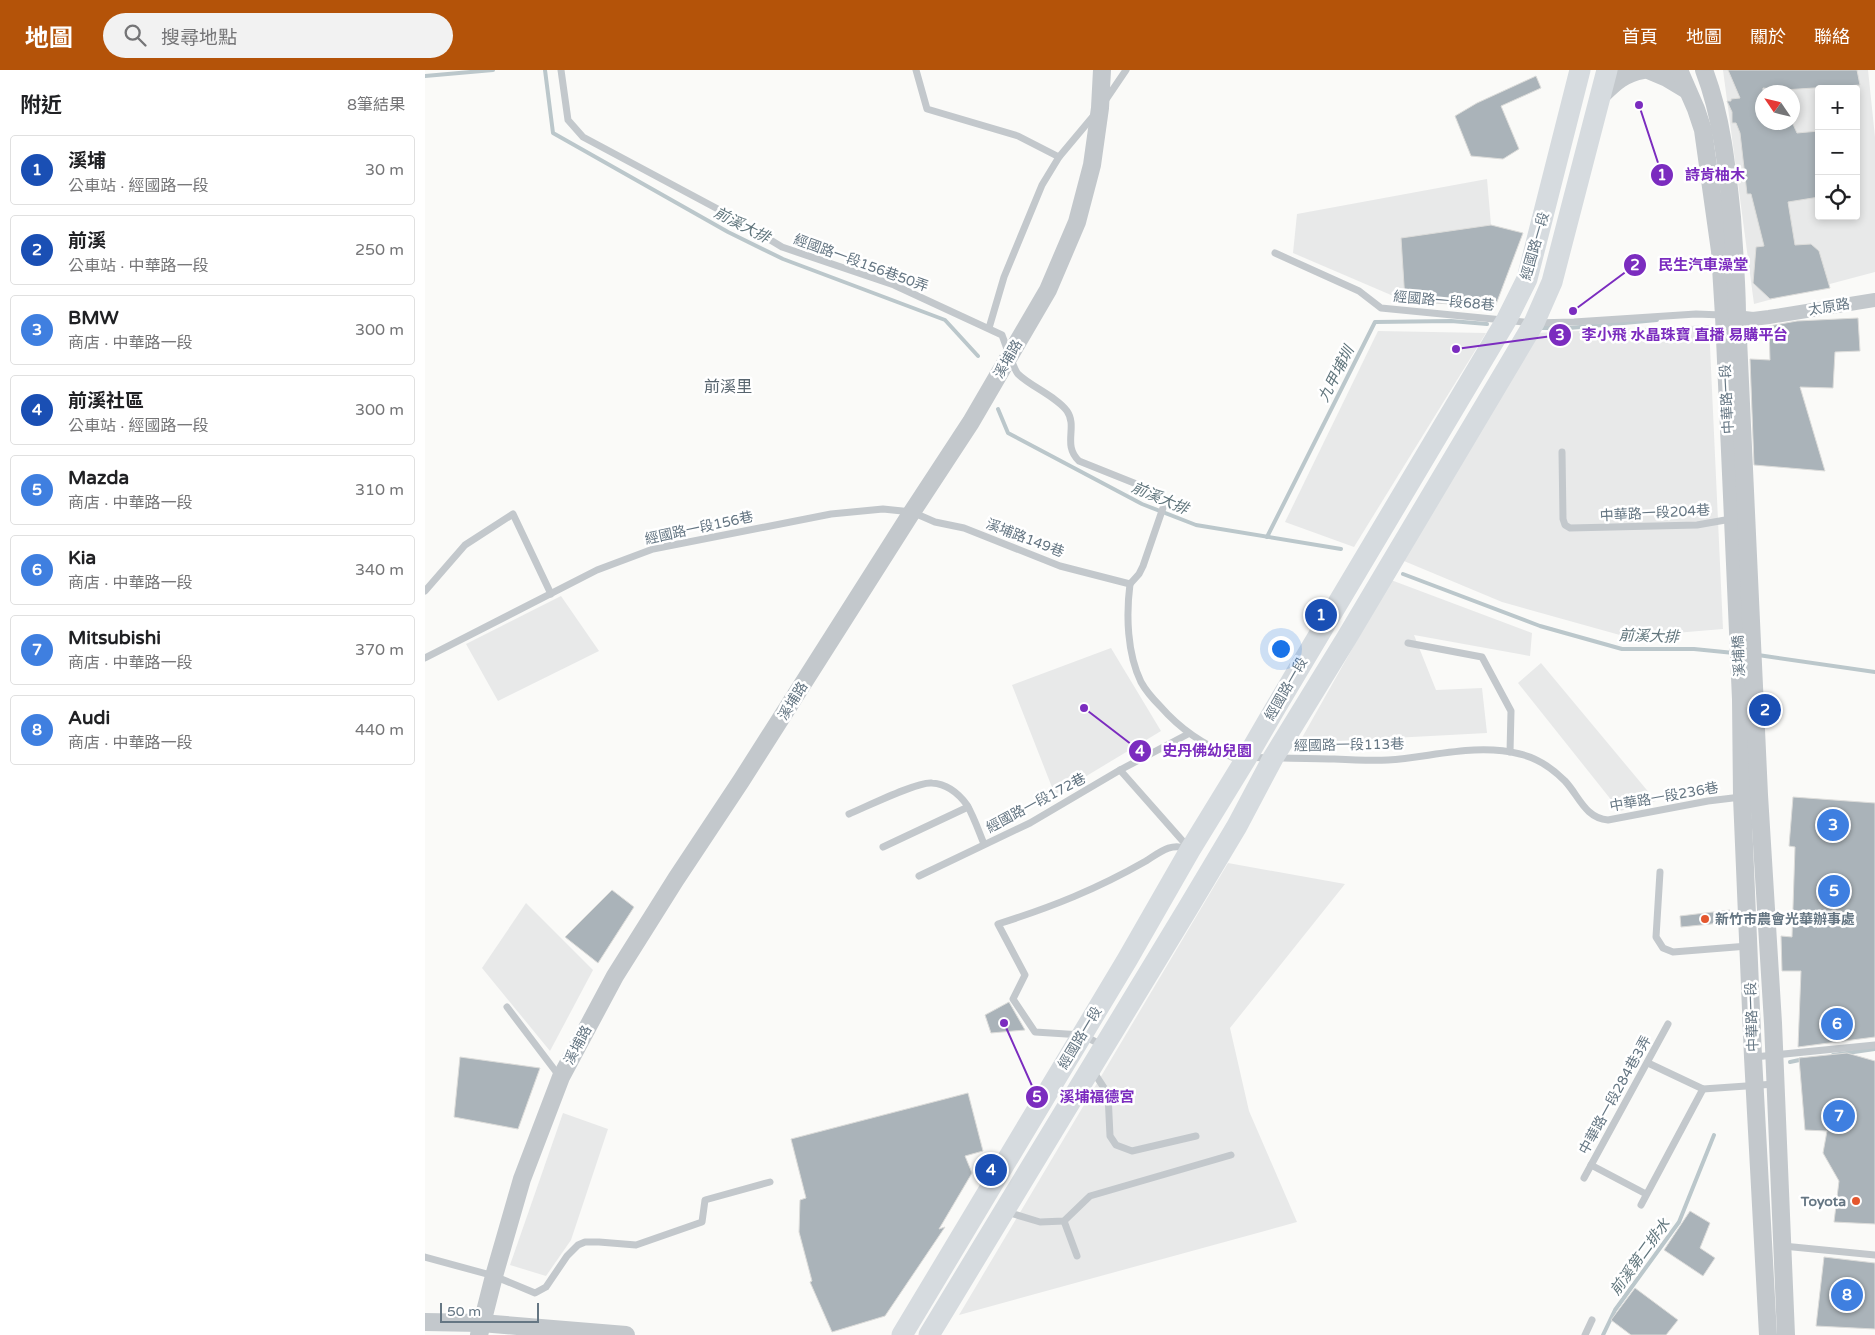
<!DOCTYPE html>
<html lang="zh-TW">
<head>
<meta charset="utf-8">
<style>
  body { margin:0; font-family:"Varela Round","Noto Sans TC",sans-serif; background:#f2f2f2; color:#202124 }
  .controls { position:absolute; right:15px; top:15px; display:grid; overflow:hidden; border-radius:5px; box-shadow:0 2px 8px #0003 }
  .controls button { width:45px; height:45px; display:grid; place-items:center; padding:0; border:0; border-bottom:1px solid #e0e0e0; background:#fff; color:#202124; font:25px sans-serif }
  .compass { position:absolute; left:1330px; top:15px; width:45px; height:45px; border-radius:50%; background:#fff; box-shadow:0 2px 8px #0003; rotate:305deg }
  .scale { position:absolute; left:15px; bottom:12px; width:99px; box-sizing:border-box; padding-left:5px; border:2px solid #657683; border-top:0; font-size:14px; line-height:18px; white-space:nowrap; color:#657683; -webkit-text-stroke:4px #fff; paint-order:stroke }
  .you { position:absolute; left:855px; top:578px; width:18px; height:18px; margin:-12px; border:4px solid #fff; border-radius:50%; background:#1a73e8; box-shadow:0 0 0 8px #1a73e833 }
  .badge { display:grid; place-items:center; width:32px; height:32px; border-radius:50%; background:#b45309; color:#fff; font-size:16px; font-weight:700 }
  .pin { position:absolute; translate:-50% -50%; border:2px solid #fff; box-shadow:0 1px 5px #0006 }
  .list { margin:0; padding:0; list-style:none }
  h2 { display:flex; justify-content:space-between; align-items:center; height:65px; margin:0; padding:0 20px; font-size:21px }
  h2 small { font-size:16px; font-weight:400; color:#757577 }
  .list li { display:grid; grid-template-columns:32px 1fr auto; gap:15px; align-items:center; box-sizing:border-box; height:70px; margin:0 10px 10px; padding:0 10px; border:1px solid #e0e0e0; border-radius:5px }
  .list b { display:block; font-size:19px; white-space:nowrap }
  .list p { margin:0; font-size:16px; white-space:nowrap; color:#757577 }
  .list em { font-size:16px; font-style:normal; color:#757577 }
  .icon { flex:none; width:28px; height:28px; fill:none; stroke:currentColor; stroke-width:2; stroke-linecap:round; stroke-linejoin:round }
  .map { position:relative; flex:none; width:1450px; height:1265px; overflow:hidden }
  header { display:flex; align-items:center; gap:30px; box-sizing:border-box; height:70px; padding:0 25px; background:#b45309; color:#fff }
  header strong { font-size:24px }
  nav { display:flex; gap:28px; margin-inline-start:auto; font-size:18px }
  .search { width:350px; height:45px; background:#f2f2f2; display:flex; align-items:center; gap:12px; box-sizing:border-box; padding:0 18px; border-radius:28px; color:#757577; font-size:19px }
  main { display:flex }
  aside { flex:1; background:#fff }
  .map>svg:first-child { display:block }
  .built { fill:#e8e9e9; fill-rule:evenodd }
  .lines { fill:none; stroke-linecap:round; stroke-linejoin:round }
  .stream { stroke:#bbc7cb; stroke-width:4 }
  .building { fill:#aab3b9; stroke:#dcdcda }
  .service { stroke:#c3c8cc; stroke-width:7 }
  .minor { stroke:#c3c8cc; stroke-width:14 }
  .tertiary { stroke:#c3c8cc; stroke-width:18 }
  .primary { stroke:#d6dbdf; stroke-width:21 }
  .poi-dot { fill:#e4572e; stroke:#fff; stroke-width:2 }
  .labels { text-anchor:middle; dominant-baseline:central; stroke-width:5; stroke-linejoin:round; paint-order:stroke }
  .street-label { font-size:14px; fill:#657683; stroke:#fff }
  .poi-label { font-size:14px; font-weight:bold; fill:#657683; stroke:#fff; text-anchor:start }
  .water-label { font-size:15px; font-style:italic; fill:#60757c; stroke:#fff }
  .quarter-label { font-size:16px; fill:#57646e; stroke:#fff }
  .leader { fill:none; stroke:#7b2cbf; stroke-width:2 }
  .callout-dot { fill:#7b2cbf; stroke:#fff; stroke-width:2 }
  .mark-label { font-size:15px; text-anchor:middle; font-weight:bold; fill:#fff }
  .callout-label { font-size:15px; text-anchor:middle; font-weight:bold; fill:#7b2cbf; stroke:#fff; stroke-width:5; stroke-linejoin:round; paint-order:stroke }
</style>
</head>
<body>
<header>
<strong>地圖</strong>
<div class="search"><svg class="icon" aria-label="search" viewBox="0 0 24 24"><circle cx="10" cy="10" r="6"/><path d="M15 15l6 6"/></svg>搜尋地點</div>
<nav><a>首頁</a><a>地圖</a><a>關於</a><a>聯絡</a></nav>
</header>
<main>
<aside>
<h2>附近<small>8筆結果</small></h2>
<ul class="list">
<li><span class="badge" style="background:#1a4fb4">1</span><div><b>溪埔</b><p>公車站 · 經國路一段</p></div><em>30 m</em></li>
<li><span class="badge" style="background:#1a4fb4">2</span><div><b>前溪</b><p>公車站 · 中華路一段</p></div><em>250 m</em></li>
<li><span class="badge" style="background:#3f7fe0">3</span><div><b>BMW</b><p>商店 · 中華路一段</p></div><em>300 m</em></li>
<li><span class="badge" style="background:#1a4fb4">4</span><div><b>前溪社區</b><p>公車站 · 經國路一段</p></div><em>300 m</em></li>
<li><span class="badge" style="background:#3f7fe0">5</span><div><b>Mazda</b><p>商店 · 中華路一段</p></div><em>310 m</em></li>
<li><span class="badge" style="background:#3f7fe0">6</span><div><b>Kia</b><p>商店 · 中華路一段</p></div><em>340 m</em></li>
<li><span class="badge" style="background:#3f7fe0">7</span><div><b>Mitsubishi</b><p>商店 · 中華路一段</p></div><em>370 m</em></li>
<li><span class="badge" style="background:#3f7fe0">8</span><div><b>Audi</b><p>商店 · 中華路一段</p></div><em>440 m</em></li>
</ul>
</aside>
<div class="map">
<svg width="1450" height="1265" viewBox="0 0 1450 1265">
  <rect width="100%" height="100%" fill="#fafaf8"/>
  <g class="built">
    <path d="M1298,0H1443L1450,67V202L1329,234ZM1394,19H1431V146H1394ZM1338,22H1368V52H1338Z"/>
    <polygon points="1062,109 1066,155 977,168 980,231 868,183 872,144"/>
    <polygon points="1284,255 1298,559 1202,567 1077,532 979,491 1110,263"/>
    <polygon points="953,261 1061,263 929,477 860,452"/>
    <polygon points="966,510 1107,563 1105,586 989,565 1011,620 1057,618 1062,663 874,673"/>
    <polygon points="136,526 174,581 73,631 41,574"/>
    <polygon points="686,578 736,661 630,725 587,615"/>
    <polygon points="1116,593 1231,731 1195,741 1093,613"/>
    <polygon points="803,793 920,814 805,958 824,1041 872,1152 534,1245"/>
    <polygon points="101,833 168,900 125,981 57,898"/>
    <polygon points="138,1043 183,1059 146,1170 121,1206 85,1195"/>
  </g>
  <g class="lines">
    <g class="stream">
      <polyline points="120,0 128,63 303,162 358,189 520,250 553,286"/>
      <polyline points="0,6 68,0"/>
      <polyline points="1117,258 1144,258 1232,250"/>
      <polyline points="573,339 583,363 717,434 771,455 916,479"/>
      <polyline points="842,467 950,252 1026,251 1062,254"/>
      <polyline points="978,504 1115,556 1197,579 1269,579 1309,583"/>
      <polyline points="1333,585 1450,602"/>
      <polyline points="1408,985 1450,979"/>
      <polyline points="1365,992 1379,989"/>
      <polyline points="1178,1265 1190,1240 1254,1152 1289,1065"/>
    </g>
  </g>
  <g class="building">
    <polygon points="1303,0 1432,0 1435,15 1358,20 1338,18 1338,52 1367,52 1372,63 1394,61 1394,127 1363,132 1370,175 1386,174 1394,181 1405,218 1345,229 1328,213 1331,177 1339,176 1326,124 1322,124 1315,63 1311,53 1307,53 1307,42 1302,31 1306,31 1306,29 1315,28"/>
    <polygon points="1111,6 1116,18 1076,36 1094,79 1078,89 1046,86 1030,46 1052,33"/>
    <polygon points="1066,155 1098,163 1070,237 980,231 976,168"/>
    <polygon points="1433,248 1435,281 1410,282 1408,318 1375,317 1400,401 1329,395 1325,289 1345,290 1344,256 1372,251"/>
    <polygon points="1368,727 1450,733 1450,967 1373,977 1376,901 1357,901 1356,866 1367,867 1370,777 1364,776"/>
    <polygon points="187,820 209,837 173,893 140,867"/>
    <polygon points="1305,840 1306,852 1256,857 1255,846"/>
    <polygon points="584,932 600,960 566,963 560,945"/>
    <polygon points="1422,983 1450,991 1450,1154 1409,1152 1414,1111 1398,1083 1402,1061 1380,1060 1374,988"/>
    <polygon points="35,987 115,998 93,1059 29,1047"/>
    <polygon points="543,1023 558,1081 540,1086 547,1103 514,1159 520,1157 460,1246 407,1262 385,1212 387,1211 374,1162 375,1130 381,1128 366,1069"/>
    <polygon points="1265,1141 1285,1153 1275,1178 1290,1188 1278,1206 1239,1180"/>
    <polygon points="1399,1187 1450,1193 1450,1259 1391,1256"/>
    <polygon points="1210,1218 1253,1250 1241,1265 1206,1265 1186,1250"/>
  </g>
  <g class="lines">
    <g class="service">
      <path d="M136,0L143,50L158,67L304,145L357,177L469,215L577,265C580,273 589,300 593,304C605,316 632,327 642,341C653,357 637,375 654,391L724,419L738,430L739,435L718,496L714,504L705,514"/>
      <polyline points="491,0 502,39 593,66 634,87"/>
      <polyline points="680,31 701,0"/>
      <polyline points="850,183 934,221 956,238 1109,253 1149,252 1271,244 1297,245"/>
      <polyline points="564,258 579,207 617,115 634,87 670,44"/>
      <polyline points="1137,382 1138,449 1140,455 1145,458 1272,455 1306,449"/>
      <path d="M705,514C701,545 702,583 716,612C721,621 728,629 735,636C756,660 778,674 807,687C841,688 875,688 909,689C927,690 945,691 963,690C1007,687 1051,673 1095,684C1113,688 1127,698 1140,711C1154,726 1160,748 1183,750L1283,731L1316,727"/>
      <polyline points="0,521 40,475 88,444 126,524"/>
      <polyline points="983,573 1057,587 1086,641 1085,682"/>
      <polyline points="0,588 172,500 228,479 406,444 458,439 487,442 510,452 539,458 635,496 705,514"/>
      <polyline points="695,700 763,777"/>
      <path d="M424,744C441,737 493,711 507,713C522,714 534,724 542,735C549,747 554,762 559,774"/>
      <polyline points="458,777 543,737"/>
      <polyline points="1235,802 1231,867 1238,878 1248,882 1323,876"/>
      <polyline points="494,806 605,753 695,700 763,664"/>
      <polyline points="82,937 135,1007"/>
      <path d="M677,975L657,965L610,962L588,929L600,905L573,854C627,837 672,819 721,791C735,782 746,772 763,779"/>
      <polyline points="1329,987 1450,975"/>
      <polyline points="1223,993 1278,1019 1350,1014"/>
      <polyline points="668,1001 683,1024 685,1066 691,1075 707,1081 771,1066"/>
      <polyline points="1166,1095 1221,1124"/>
      <polyline points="1159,1108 1243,954"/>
      <polyline points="1216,1135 1278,1019"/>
      <polyline points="582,1142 615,1152 639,1151 665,1126 806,1085"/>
      <polyline points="639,1151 652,1186"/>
      <polyline points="1358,1176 1450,1185"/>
      <polyline points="0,1187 69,1206 110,1223 121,1217 142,1186 153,1175 160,1172 174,1172 211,1175 277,1152 280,1130 345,1112"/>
      <polyline points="1160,1265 1167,1250"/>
    </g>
    <polyline class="minor" points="1302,246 1328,249 1344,247 1450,230"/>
    <g class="tertiary">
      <polyline points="1223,0 1242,8 1262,20"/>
      <polyline points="1254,0 1271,39 1278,60 1295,181 1299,246 1316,629 1317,727 1328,987 1343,1265"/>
      <path d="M1279,0C1297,47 1302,98 1307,147C1309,181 1312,213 1312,247L1334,725L1348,953L1361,1265"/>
      <path d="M1177,25C1190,12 1200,3 1218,0"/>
      <polyline points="0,1252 56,1253 201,1265"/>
      <polyline points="54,1265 69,1206 97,1109 136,1007 190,906 251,809 316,711 487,442 546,352 623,220 652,152 667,95 675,38 677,0"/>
    </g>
    <g class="primary">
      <polyline points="477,1265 702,890 765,780 822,687 851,637 1082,249 1102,209 1155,0"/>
      <polyline points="504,1265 763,838 812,756 848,688 921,569 1109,253 1127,212 1182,0"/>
    </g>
  </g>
  <g class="poi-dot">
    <circle cx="1280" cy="849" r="5"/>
    <circle cx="1431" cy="1131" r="5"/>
  </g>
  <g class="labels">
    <g class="street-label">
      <text transform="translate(1110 176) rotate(-74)">經國路一段</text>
      <text transform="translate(436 193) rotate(20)">經國路一段156巷50弄</text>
      <text transform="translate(1019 231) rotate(5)">經國路一段68巷</text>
      <text transform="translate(1404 237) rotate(-9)">太原路</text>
      <text transform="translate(583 289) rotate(-60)">溪埔路</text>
      <text transform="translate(1302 329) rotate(-93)">中華路一段</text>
      <text transform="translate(1230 443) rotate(-3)">中華路一段204巷</text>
      <text transform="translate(274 458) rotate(-12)">經國路一段156巷</text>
      <text transform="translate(600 468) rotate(21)">溪埔路149巷</text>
      <text transform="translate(1314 586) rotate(-93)">溪埔橋</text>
      <text transform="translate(861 619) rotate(-60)">經國路一段</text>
      <text transform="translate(368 631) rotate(-58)">溪埔路</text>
      <text transform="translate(924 675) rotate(-1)">經國路一段113巷</text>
      <text transform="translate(1239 727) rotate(-10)">中華路一段236巷</text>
      <text transform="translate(611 733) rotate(-28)">經國路一段172巷</text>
      <text transform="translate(1327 947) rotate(-92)">中華路一段</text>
      <text transform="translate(655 968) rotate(-59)">經國路一段</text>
      <text transform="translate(153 975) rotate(-62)">溪埔路</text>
      <text transform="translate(1190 1025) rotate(-61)">中華路一段284巷3弄</text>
    </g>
    <g class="poi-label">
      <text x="1290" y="849">新竹市農會光華辦事處</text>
      <text x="1421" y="1131" text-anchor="end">Toyota</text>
    </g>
    <g class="water-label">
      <text transform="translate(317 155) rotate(27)">前溪大排</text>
      <text transform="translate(911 304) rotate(-63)">九甲埔圳</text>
      <text transform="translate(735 428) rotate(23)">前溪大排</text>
      <text transform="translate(1224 566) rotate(2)">前溪大排</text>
      <text transform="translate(1215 1187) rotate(-54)">前溪第二排水</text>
    </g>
    <g class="quarter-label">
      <text x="303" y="317">前溪里</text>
    </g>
  </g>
  <path class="leader" d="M1214 35L1237 105M1148 241L1210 195M1031 279L1135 265M659 638L715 681M579 953L612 1027"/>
  <g class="callout-dot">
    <circle cx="1214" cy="35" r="5"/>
    <circle cx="1148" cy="241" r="5"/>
    <circle cx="1031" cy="279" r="5"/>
    <circle cx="659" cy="638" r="5"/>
    <circle cx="579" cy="953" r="5"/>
    <circle cx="1237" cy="105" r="12"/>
    <circle cx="1210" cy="195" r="12"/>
    <circle cx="1135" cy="265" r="12"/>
    <circle cx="715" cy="681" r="12"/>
    <circle cx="612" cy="1027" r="12"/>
  </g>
  <g class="mark-label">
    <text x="1237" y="110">1</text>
    <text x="1210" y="200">2</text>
    <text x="1135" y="270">3</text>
    <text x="715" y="686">4</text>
    <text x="612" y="1032">5</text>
  </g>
  <g class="callout-label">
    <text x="1290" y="110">詩肯柚木</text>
    <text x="1278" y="200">民生汽車澡堂</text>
    <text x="1260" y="270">李小飛 水晶珠寶 直播 易購平台</text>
    <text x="782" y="686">史丹佛幼兒園</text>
    <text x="672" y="1032">溪埔福德宮</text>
  </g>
</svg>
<div class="controls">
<button>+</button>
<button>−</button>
<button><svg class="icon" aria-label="locate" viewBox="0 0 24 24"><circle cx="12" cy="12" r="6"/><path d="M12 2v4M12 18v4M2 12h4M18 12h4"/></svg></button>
</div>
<svg class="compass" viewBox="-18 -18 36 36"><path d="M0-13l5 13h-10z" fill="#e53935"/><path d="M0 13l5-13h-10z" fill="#757577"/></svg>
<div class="scale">50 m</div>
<div class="you"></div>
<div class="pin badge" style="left:896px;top:545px;background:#1a4fb4">1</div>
<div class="pin badge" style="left:1340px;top:640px;background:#1a4fb4">2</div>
<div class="pin badge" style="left:1408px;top:755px;background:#3f7fe0">3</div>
<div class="pin badge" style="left:566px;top:1100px;background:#1a4fb4">4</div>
<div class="pin badge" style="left:1409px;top:821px;background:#3f7fe0">5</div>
<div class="pin badge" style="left:1412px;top:954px;background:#3f7fe0">6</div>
<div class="pin badge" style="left:1414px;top:1046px;background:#3f7fe0">7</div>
<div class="pin badge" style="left:1422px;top:1225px;background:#3f7fe0">8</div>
</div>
</main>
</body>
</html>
